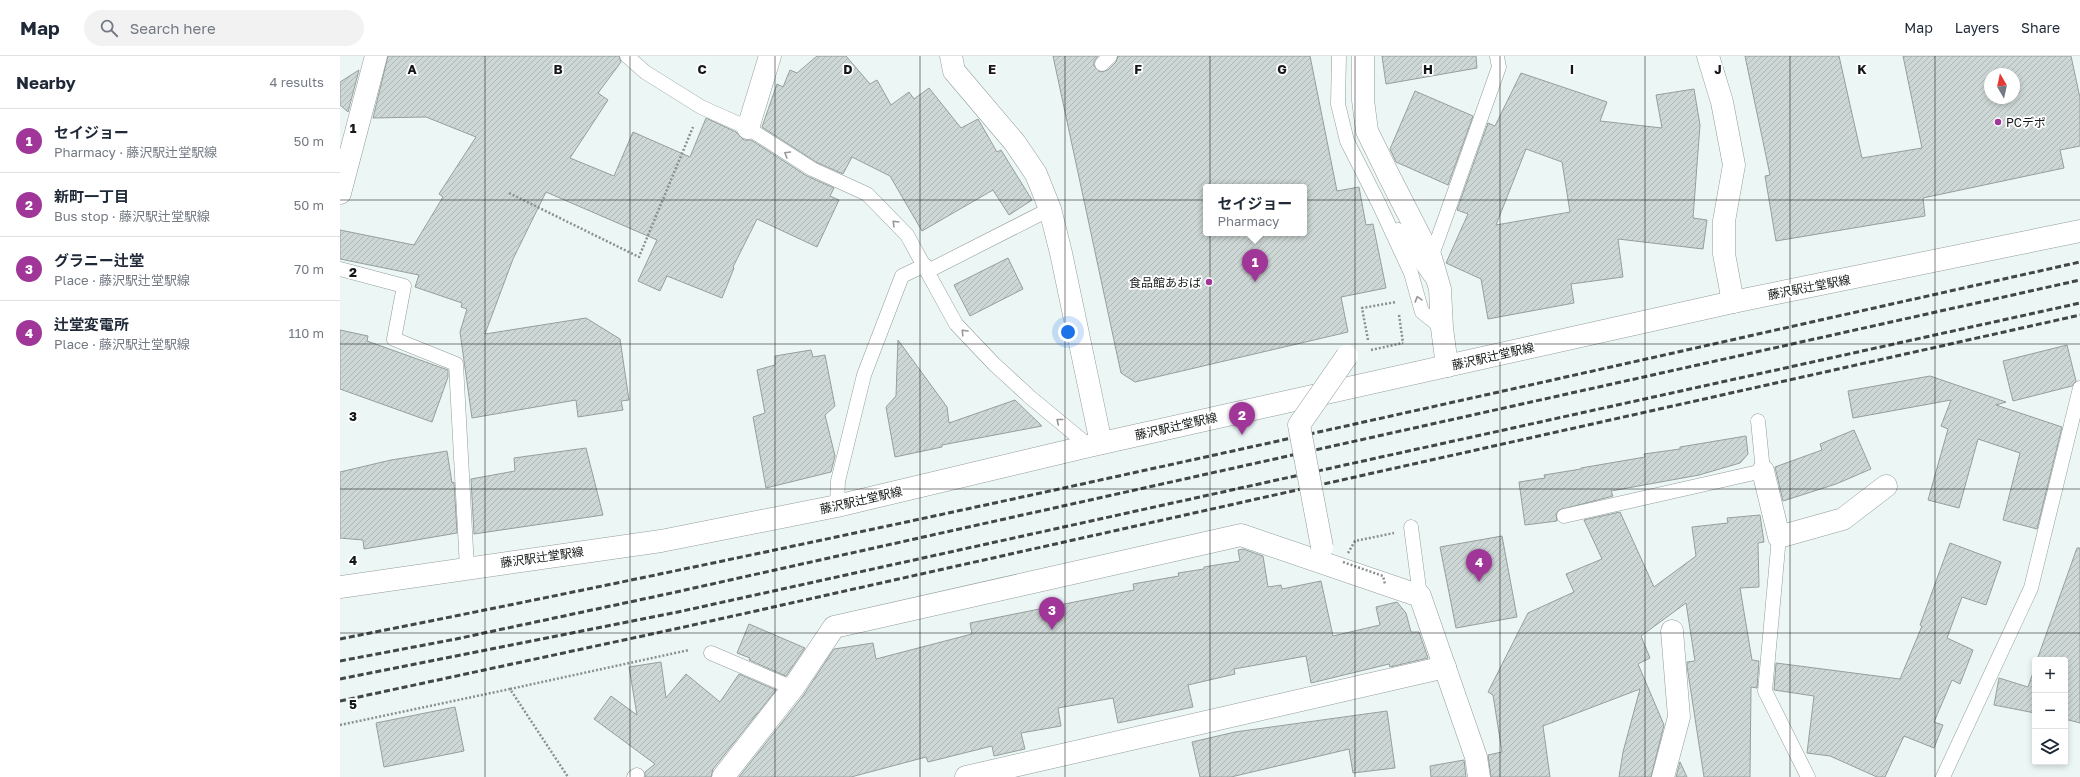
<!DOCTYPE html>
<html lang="en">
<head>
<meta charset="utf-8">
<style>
  body { margin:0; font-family:"Golos Text","Noto Sans JP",sans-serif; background:#f2f2f3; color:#1f2937 }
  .controls { position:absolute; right:12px; bottom:12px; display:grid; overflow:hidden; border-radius:4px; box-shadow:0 2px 6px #0003 }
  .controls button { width:36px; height:36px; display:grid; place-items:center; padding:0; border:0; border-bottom:1px solid #e0e1e3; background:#fff; color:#1f2937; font:20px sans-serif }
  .compass { position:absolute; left:1644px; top:12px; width:36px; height:36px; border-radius:50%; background:#fff; box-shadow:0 2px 6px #0003; rotate:351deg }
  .you { position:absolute; left:728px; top:276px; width:14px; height:14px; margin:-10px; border:3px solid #fff; border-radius:50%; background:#1a73e8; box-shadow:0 0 0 6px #1a73e833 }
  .badge { display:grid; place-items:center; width:26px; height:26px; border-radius:50%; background:#a03698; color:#fff; font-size:13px; font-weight:700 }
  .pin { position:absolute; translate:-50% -33px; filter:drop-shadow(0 1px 2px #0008) }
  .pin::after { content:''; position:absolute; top:21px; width:14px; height:12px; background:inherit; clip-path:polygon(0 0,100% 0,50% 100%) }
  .popup { position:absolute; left:863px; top:128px; width:104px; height:52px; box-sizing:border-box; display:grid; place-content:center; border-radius:4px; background:#fff; filter:drop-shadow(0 1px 3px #0005); font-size:13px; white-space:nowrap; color:#747a83 }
  .popup b { font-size:15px; color:#1f2937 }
  .popup::after { content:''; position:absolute; left:50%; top:100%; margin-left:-8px; border:8px solid transparent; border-top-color:#fff }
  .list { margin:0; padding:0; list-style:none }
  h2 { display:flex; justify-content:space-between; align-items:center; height:52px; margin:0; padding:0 16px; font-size:17px }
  h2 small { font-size:13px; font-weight:400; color:#747a83 }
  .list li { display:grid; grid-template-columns:26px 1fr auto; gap:12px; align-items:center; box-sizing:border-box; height:64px; padding:0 16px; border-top:1px solid #e0e1e3 }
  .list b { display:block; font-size:15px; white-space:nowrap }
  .list p { margin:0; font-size:13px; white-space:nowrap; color:#747a83 }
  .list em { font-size:13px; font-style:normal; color:#747a83 }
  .icon { flex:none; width:22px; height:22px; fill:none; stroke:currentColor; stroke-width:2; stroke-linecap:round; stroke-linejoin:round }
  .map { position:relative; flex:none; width:1740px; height:721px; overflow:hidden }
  header { display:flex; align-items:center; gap:24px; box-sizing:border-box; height:56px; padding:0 20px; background:#fff; border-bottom:1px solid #e0e1e3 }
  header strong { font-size:19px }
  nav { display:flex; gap:22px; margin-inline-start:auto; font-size:14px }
  .search { width:280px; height:36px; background:#f2f2f3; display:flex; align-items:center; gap:10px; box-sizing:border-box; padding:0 14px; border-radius:22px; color:#747a83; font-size:15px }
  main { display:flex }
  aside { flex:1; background:#fff }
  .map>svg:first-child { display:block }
  .building { fill:url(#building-hatch); stroke:#969f9e; fill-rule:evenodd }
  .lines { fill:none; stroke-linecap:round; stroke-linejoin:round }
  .service-casing { stroke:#929c9b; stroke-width:15 }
  .minor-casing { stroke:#929c9b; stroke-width:23 }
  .tertiary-casing { stroke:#929c9b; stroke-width:23 }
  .secondary-casing { stroke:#929c9b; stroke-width:23 }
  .path { stroke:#89908f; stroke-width:2.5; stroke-dasharray:2 2; stroke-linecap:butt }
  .service { stroke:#fff; stroke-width:14 }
  .minor { stroke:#fff; stroke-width:22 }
  .tertiary { stroke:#fff; stroke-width:22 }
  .secondary { stroke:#fff; stroke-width:22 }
  .rail { stroke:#424646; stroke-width:3; stroke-dasharray:6 3; stroke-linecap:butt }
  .pedestrian-bridge-casing { stroke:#929c9b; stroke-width:23; stroke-linecap:butt }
  .path-bridge { stroke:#89908f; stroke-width:2.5; stroke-dasharray:2 2; stroke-linecap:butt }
  .pedestrian-bridge { stroke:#fff; stroke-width:22 }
  .oneway { stroke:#969797 }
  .grid { fill:none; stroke:#151818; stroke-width:1; stroke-opacity:0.55 }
  .poi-dot { fill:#a03698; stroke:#fff; stroke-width:1.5 }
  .labels { text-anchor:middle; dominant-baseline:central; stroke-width:3.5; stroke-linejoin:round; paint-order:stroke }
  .poi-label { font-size:12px; fill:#151818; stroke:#fff; text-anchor:start }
  .street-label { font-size:12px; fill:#151818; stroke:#fff }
  .grid-label { font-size:13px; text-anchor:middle; font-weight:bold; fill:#151818; stroke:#fff; stroke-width:3.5; stroke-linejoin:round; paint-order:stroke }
</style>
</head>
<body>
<header>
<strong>Map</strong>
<div class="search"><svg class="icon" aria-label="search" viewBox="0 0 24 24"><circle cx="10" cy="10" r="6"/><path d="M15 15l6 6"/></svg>Search here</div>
<nav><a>Map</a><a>Layers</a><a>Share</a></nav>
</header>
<main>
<aside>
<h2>Nearby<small>4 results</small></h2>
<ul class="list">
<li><span class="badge">1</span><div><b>セイジョー</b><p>Pharmacy · 藤沢駅辻堂駅線</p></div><em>50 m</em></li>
<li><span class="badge">2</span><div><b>新町一丁目</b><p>Bus stop · 藤沢駅辻堂駅線</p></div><em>50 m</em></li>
<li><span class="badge">3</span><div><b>グラニー辻堂</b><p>Place · 藤沢駅辻堂駅線</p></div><em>70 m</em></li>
<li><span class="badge">4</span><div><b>辻堂変電所</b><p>Place · 藤沢駅辻堂駅線</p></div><em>110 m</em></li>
</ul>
</aside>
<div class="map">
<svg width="1740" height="721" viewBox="0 0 1740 721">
  <defs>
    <pattern id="building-hatch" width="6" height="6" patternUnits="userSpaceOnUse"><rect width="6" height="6" fill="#cdd7d5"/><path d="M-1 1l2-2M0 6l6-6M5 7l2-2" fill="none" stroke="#afb8b6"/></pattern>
  </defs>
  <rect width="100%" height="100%" fill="#ecf6f5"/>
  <g class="building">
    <polygon points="48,0 279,0 281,6 258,37 268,44 230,102 274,120 293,76 350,101 366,62 396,76 404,84 411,84 467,120 494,132 490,140 499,144 477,191 417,163 393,211 394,212 382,242 327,220 320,235 298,225 317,184 206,136 173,203 145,278 246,262 280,283 289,344 281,345 283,354 238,361 236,344 132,362 120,276 127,253 121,251 122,247 75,231 79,219 0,203 0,174 74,189 103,141 99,138 136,81 86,61 33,62"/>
    <polygon points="477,0 506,0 530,28 537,24 551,49 569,36 574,43 589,32 621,72 638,63 657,96 661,94 692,144 669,159 653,134 582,175 550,120 512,101 503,118 476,106 422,71 437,28 443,31 450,14 457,17"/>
    <path d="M713,0H758L754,5V10L760,16L768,14L776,6L778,0H970L997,135L1019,131L1026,169L1033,168L1046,232L1001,241L1008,276L795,326L781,317ZM866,131H964V177H866Z"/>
    <polygon points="1042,0 1136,0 1137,12 1046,28"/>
    <path d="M1405,0H1499L1522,102L1582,92L1563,0H1731L1740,42V90L1720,94L1724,112L1583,142L1585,160L1436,185L1425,120L1430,119ZM1650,18H1674V42H1650Z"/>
    <polygon points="19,14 8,56 0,49 0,26"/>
    <path d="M1181,17L1267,46L1260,65L1322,72L1316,39L1354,33L1360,69L1353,162L1367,164L1363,193L1278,183L1283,221L1231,228L1234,247L1148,263L1141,223L1106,207L1128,158L1117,154L1148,67L1155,70ZM1186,93L1222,106L1230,156L1156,169Z"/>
    <polygon points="1075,35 1133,60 1108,129 1056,106 1050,93"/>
    <polygon points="668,202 683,233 630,260 614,229"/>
    <polygon points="0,274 28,280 27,285 108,314 108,321 92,366 0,333"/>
    <polygon points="558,284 607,351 609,367 675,344 702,370 602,389 602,391 555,401 546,351 556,340"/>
    <polygon points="1727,289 1736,325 1732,330 1673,345 1663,305"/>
    <polygon points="471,294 473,301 485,299 495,350 485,359 495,400 491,416 426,432 413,361 425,357 417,314 435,309 435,300"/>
    <polygon points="1590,320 1666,346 1656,349 1722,371 1697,473 1663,464 1680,397 1638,383 1619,452 1588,444 1608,373 1601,370 1611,344 1513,362 1508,335"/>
    <polygon points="1514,374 1531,413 1496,428 1443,445 1435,411 1482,394 1480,388"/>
    <polygon points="1406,380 1408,398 1400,407 1359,419 1271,435 1273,440 1219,454 1216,458 1217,465 1185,469 1179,426 1205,422 1204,419 1241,413 1241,412 1305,401 1304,398 1340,393 1340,391"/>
    <polygon points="246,392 263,459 134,478 131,423 175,415 174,402"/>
    <polygon points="107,395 112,427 114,426 117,477 24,493 23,484 0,482 0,416 51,404"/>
    <polygon points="1280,456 1314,531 1356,500 1352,471 1388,467 1387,462 1420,459 1424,486 1418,487 1419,531 1400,532 1412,604 1419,605 1417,632 1411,631 1410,721 1364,721 1347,610 1347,606 1355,605 1346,547 1301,580 1310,602 1298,608 1324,669 1311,721 1279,721 1283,696 1300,633 1203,670 1210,721 1151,721 1148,699 1162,696 1153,639 1148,636 1188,557 1234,536 1226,518 1262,503 1244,464"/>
    <polygon points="1162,480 1177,561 1116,572 1100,491"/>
    <polygon points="1610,487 1661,506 1646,549 1622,541 1607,582 1633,594 1620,628 1612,624 1594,666 1603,669 1594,692 1564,680 1545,721 1537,721 1490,700 1467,697 1474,640 1434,634 1436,607 1560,623 1582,570 1580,569"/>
    <polygon points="1737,492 1740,492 1740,667 1725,663 1725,604 1697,604"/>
    <polygon points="903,493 923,500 928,531 941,529 942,533 981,525 993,580 1040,569 1036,551 1057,546 1066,557 1071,576 1079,576 1088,602 1050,611 1049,608 971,627 966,600 894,613 895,618 848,629 853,651 778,667 773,642 718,652 721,670 681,677 685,693 654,700 652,690 588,706 586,701 511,721 399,721 463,640 494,593 533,587 536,603 632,578 630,567 794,534 793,528 839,520 838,517 864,513 864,511 900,505 898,494"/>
    <polygon points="409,568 465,592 446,620 409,604 410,602 397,597"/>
    <polygon points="321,606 326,642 346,618 380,646 399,618 436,634 373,713 371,721 305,721 305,716 315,708 254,663 271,640 297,659 289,611"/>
    <polygon points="1695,611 1695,657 1654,649 1659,622 1688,631"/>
    <polygon points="115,651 124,695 44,711 36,667"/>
    <polygon points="1047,655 1055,712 1013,717 1009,693 891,721 860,721 852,686 895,676"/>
    <polygon points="1124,704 1126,721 1091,721 1090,710"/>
    <polygon points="1340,706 1347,721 1336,721"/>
  </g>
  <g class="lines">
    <defs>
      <g id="service">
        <polyline points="287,0 305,16 361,51 408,72 472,113 527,138 567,179 616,268 654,308 691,342 749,390"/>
        <polyline points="999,0 998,48 1007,85 1039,148 1071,217 1082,256 1102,272"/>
        <polyline points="762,8 770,0"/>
        <polyline points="1058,174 1091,221"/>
        <polyline points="1091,202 1159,11 1157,1"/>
        <polyline points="0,213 64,230 54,283 116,308 127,512"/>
        <polyline points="588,215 710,153"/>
        <polyline points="497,450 498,425 524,319 562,220 585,209"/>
        <polyline points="1224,460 1423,415 1418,365"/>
        <polyline points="1071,471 1080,540"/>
        <polyline points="1439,481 1425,635 1468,721"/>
        <polyline points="371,597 453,632"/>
        <polyline points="294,721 297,719"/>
        <polyline points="1603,721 1691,532 1740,332"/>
      </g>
      <g id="minor">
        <polyline points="611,0 614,15 675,87 696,118 710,153 721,197 761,387"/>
        <polyline points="1023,0 1023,44 1027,75 1049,120 1091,202 1100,233 1102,272 1107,310"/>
        <polyline points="1368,0 1382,46 1394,109 1384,165 1384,198 1393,246"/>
        <polyline points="408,72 430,0"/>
        <polyline points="1423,415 1439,481 1503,463 1546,430"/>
        <polyline points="383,721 453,632 494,571 901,479 1080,540 1136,701 1139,721"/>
        <polyline points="626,721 1105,611"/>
        <polyline points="1323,721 1339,661 1332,575"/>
      </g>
      <polyline id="tertiary" points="0,531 321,485 497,450 749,390 1393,246 1740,175"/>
      <polyline id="secondary" points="0,137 36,0"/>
    </defs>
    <use href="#service" class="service-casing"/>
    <use href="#minor" class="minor-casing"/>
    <use href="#tertiary" class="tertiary-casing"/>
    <use href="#secondary" class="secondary-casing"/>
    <g class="path">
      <polyline points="169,137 299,201 353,71"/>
      <polyline points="1059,259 1063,287"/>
      <polyline points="1028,284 1022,252 1056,246"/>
      <polyline points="170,633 349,594"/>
      <polyline points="0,669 170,633 228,721"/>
    </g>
    <use href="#service" class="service"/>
    <use href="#minor" class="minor"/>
    <use href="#tertiary" class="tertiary"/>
    <use href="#secondary" class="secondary"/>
    <g class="rail">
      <path d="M0,583C582,468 1161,335 1740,206"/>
      <polyline points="0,605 116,583 327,538 1740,224"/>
      <polyline points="0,623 338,556 1740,247"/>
      <polyline points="0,645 335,573 1740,259"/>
    </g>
    <defs>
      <polyline id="pedestrian-bridge" points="982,491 959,369 1007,300"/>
    </defs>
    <use href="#pedestrian-bridge" class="pedestrian-bridge-casing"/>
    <g class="path-bridge">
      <polyline points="1031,294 1063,287"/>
      <polyline points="1008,497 1015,485 1054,477"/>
      <polyline points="1003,506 1043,520 1045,528"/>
    </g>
    <use href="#pedestrian-bridge" class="pedestrian-bridge"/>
  </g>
  <defs><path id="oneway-chevron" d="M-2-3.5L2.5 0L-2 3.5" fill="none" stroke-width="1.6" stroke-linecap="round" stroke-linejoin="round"/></defs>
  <g class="oneway">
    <use href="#oneway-chevron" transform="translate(447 98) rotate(-149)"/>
    <use href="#oneway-chevron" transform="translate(555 167) rotate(-135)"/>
    <use href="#oneway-chevron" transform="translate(1078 243) rotate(-106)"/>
    <use href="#oneway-chevron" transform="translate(624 276) rotate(-133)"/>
    <use href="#oneway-chevron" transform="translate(719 365) rotate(-141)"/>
  </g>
  <path class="grid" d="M145,0V721M290,0V721M435,0V721M580,0V721M725,0V721M870,0V721M1015,0V721M1160,0V721M1305,0V721M1450,0V721M1595,0V721M0,144H1740M0,288H1740M0,433H1740M0,577H1740"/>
  <g class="poi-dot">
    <circle cx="1658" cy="66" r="4"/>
    <circle cx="869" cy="226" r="4"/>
  </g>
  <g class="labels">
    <g class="poi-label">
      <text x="1666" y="66">PCデポ</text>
      <text x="861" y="226" text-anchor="end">食品館あおば</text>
    </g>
    <g class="street-label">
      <text transform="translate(1469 231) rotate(-11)">藤沢駅辻堂駅線</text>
      <text transform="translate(1153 300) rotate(-13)">藤沢駅辻堂駅線</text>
      <text transform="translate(836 370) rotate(-13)">藤沢駅辻堂駅線</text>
      <text transform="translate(521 444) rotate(-13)">藤沢駅辻堂駅線</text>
      <text transform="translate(202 501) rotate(-8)">藤沢駅辻堂駅線</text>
    </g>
  </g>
  <g class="grid-label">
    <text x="72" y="18">A</text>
    <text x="218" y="18">B</text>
    <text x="362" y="18">C</text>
    <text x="508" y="18">D</text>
    <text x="652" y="18">E</text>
    <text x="798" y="18">F</text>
    <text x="942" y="18">G</text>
    <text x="1088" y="18">H</text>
    <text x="1232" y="18">I</text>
    <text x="1378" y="18">J</text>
    <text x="1522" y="18">K</text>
    <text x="13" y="77">1</text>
    <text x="13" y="221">2</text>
    <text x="13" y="365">3</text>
    <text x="13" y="509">4</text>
    <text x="13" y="653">5</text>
  </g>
</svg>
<div class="controls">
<button>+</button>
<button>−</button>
<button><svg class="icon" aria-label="layers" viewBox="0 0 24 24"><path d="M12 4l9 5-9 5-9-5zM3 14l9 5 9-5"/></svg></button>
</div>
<svg class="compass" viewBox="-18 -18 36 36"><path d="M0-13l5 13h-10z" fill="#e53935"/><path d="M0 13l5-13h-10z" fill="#747a83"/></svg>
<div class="you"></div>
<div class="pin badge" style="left:915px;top:226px">1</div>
<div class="popup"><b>セイジョー</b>Pharmacy</div>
<div class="pin badge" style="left:902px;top:379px">2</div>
<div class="pin badge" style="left:712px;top:574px">3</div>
<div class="pin badge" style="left:1139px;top:526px">4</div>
</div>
</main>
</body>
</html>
